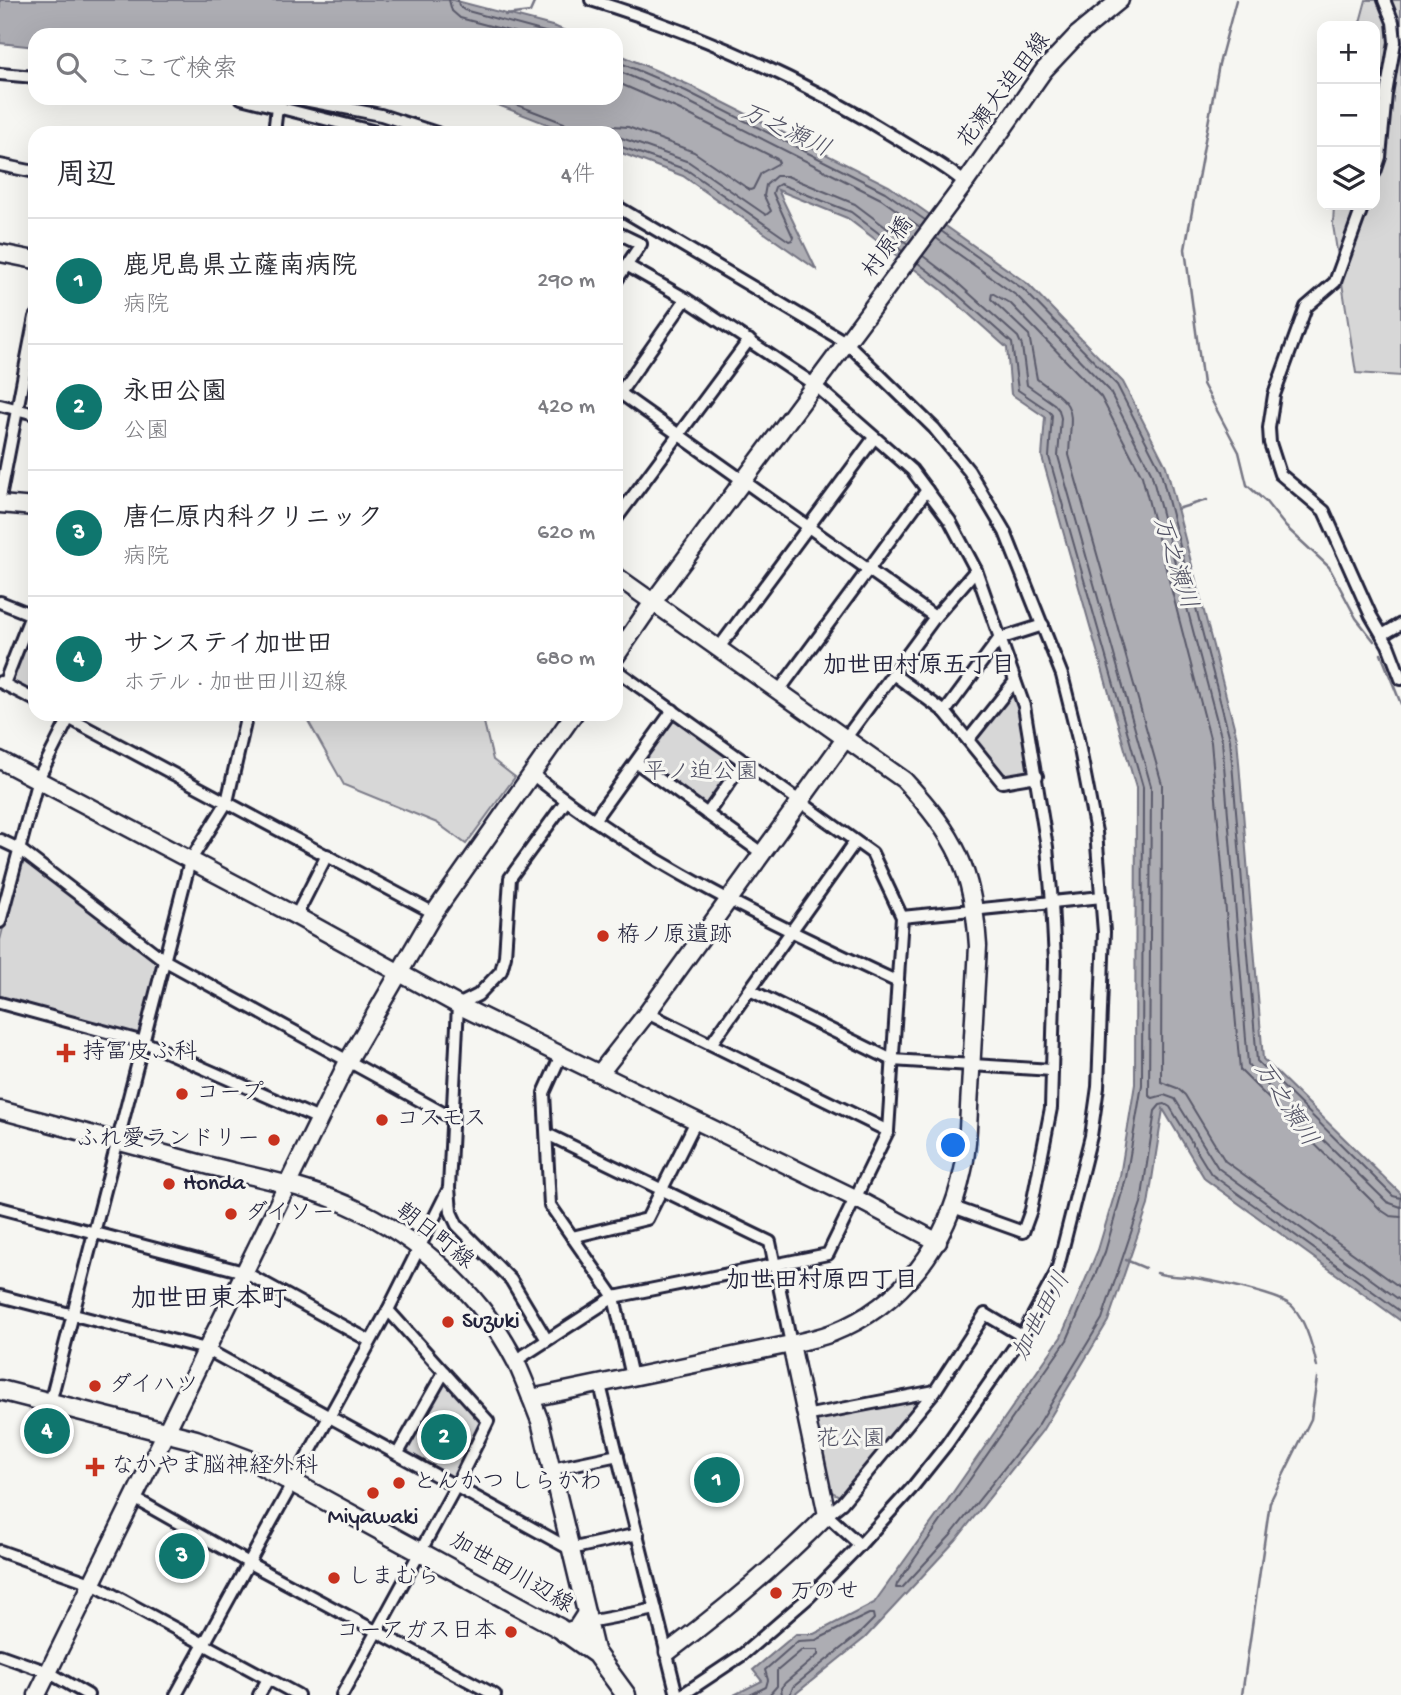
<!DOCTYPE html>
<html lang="ja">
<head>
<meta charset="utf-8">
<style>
  body { margin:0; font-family:"Gochi Hand","Klee One",sans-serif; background:#f2f2f3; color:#2b2b33 }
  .controls { position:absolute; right:21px; top:21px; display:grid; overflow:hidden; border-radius:14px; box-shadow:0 7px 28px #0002 }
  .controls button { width:63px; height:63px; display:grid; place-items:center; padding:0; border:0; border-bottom:2px solid #e1e1e2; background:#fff; color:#2b2b33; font:35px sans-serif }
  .you { position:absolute; left:954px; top:1146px; width:24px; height:24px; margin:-18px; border:5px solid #fff; border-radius:50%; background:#1a73e8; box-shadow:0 0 0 10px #1a73e833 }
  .badge { display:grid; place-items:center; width:46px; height:46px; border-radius:50%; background:#0f766e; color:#fff; font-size:23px; font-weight:700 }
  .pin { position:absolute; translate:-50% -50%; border:4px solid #fff; box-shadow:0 2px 7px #0006 }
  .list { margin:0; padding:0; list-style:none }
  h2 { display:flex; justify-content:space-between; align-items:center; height:91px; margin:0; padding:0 28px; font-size:30px }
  h2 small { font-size:23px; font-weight:400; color:#7c7c81 }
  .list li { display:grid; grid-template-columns:46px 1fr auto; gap:21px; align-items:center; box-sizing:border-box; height:126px; padding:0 28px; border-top:2px solid #e1e1e2 }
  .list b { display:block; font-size:26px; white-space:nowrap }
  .list p { margin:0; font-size:23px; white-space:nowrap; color:#7c7c81 }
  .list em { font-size:23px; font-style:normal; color:#7c7c81 }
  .icon { flex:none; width:38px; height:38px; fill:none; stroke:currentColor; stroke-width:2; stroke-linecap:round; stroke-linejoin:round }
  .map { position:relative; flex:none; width:1401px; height:1695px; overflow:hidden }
  .search { position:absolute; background:#fff; box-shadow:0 7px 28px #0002; left:28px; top:28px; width:595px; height:77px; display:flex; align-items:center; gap:18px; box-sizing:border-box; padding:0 24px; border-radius:21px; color:#7c7c81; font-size:26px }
  .panel { position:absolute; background:#fff; box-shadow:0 7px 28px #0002; left:28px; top:126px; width:595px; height:595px; border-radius:21px }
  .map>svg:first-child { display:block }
  .green { fill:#d7d7d7; stroke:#7c7c89; stroke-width:2 }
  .water { fill:#adadb3; stroke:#757583; stroke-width:2 }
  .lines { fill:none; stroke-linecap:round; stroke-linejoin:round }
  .shore { stroke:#5a5a6b; stroke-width:2 }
  .stream { stroke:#757583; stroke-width:2.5 }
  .street-casing { stroke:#22223b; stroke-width:16 }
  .secondary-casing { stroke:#22223b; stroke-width:21 }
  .primary-casing { stroke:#22223b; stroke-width:23 }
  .street { stroke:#f6f6f2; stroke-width:10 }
  .secondary { stroke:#f6f6f2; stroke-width:16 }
  .primary { stroke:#f6f6f2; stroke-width:18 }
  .poi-dot { fill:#c8321e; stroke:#f6f6f2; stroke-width:2.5 }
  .labels { text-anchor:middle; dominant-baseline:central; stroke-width:6; stroke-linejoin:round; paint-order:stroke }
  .street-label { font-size:23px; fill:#22223b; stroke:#f6f6f2 }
  .park-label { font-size:23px; fill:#4f4f62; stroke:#f6f6f2 }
  .poi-label { font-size:23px; fill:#22223b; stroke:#f6f6f2; text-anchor:start }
  .water-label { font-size:24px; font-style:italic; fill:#535365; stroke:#f6f6f2 }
  .neighbourhood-label { font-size:24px; font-weight:bold; fill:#22223b; stroke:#f6f6f2 }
  .quarter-label { font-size:26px; font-weight:bold; fill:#22223b; stroke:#f6f6f2 }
</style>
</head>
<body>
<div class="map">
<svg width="1401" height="1695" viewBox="0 0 1401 1695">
  <rect width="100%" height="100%" fill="#f6f6f2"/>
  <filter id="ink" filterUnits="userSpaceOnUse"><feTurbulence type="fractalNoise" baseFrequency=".0143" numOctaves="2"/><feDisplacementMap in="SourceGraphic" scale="14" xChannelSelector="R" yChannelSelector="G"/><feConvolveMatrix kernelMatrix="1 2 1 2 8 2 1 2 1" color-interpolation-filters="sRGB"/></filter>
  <g filter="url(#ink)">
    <g class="green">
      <polygon points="1366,0 1401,0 1401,376 1356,373 1333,225 1334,205 1375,205 1375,26 1359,26"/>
      <polygon points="34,621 35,622 35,693 11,680"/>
      <polygon points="1009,694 1014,694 1019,706 1030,773 1007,778 1002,776 976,744 976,738"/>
      <polygon points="325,714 482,714 493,760 515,777 466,844 437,823 344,785 307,719"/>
      <polygon points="672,719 677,719 736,761 736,765 707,806 702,806 644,765 644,759"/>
      <polygon points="21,857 157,959 159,966 141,1037 0,1000 0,940"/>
      <polygon points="442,1381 446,1381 483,1421 455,1478 450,1480 404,1453"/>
      <polygon points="917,1398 920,1401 841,1497 830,1491 816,1418"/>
    </g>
    <g class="water">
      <polygon points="0,0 453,0 556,27 574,35 35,35 35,47 0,43"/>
      <polygon points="616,53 689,85 889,186 1028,284 1123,382 1166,466 1237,738 1263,1059 1401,1194 1401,1321 1205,1179 1163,1109 1148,1205 1108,1321 1042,1431 956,1540 865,1638 794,1695 734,1695 762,1681 753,1670 796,1634 814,1634 874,1603 940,1511 1061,1337 1098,1250 1120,1176 1135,1084 1136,788 1042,457 1045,417 1011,394 1007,348 942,290 847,218 778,190 816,269 683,176 616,151 616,133 570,133 480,98 616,98"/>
    </g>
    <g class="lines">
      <g class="shore">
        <polyline points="449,0 452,11 460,18 524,35"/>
        <polyline points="458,0 459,6 464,10 556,35"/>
        <polyline points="616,61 686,91 885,192 925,220"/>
        <polyline points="616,70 683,99 881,199 920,227"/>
        <polyline points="499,98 564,123 568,127 569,133"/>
        <polyline points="598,133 613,126 628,127 694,152 750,190 753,189 761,173 779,163 777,159 678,109 616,82"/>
        <polyline points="616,136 689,162 766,215 771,211 764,196 766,185 776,176 787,176 855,204 908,244"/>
        <polyline points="616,145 687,170 789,241 792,240 793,237 773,193 775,187 780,184 851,212 902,251"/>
        <polyline points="941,231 1023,289 1117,385 1160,469 1230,739 1257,1061 1393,1196 1401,1198"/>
        <polyline points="936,238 1017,296 1109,390 1151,472 1222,740 1248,1064 1253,1071 1387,1202 1401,1207"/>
        <polyline points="923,256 952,278 1018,337 1022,346 1027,385 1054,404 1059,410 1061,418 1058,456 1151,786 1149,1096 1153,1098 1164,1095 1175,1099 1218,1168 1401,1301"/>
        <polyline points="918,263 947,285 1012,343 1018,390 1049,411 1052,415 1049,457 1143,787 1142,1085 1126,1178 1105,1252 1067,1340 897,1584 896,1588 902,1588 951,1535 1037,1427 1102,1319 1141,1203 1155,1111 1160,1105 1165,1104 1170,1107 1211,1174 1401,1312"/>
        <path d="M1401,1217L1390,1216L1381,1210L1240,1070L1211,742L1142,476L1101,397L1011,304L992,293L991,299L1029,335L1037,379C1079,410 1071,404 1069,455L1162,784L1161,1082L1177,1088L1185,1095L1225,1161L1401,1288"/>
        <polyline points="750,1695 766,1687 768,1680 765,1670 798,1641 816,1640 869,1614 873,1614 874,1619 860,1633 793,1687 790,1695"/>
        <polyline points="769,1695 777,1686 777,1671 802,1650 818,1650 818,1655 785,1683 781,1688 782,1695"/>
      </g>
      <g class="stream">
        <polyline points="1236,0 1219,64 1185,249 1203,384 1239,452 1247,485 1266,502 1286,527 1329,567 1356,618 1374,641"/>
        <polyline points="505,15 530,12 534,3"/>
        <polyline points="1177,509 1207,500"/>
        <polyline points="1381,654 1401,704"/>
        <polyline points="1126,1260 1145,1268"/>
        <path d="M1157,1273C1167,1277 1178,1276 1189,1277C1209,1280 1281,1294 1293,1307C1307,1323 1313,1347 1317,1367"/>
        <polyline points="1242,1695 1270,1502 1311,1419 1317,1378"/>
      </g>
      <defs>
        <g id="street">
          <path d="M591,0C699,33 802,79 898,139C920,153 945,165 965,183"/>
          <polyline points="0,74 35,77"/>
          <polyline points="241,98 277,107 282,99 292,98"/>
          <polyline points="294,98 381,115 437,133"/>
          <polyline points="274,133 277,107 380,133"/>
          <polyline points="0,165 35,172"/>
          <polyline points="1375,172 1380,157 1386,94 1395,42 1393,22 1384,0"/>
          <polyline points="1363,205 1335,282 1306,307 1274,395 1269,428 1270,443 1280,474 1324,511 1371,616 1388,645 1401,679"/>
          <polyline points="616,206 847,343 934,428 969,471 1005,532 1062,675 1078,739 1096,832 1104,932 1098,1087 1091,1136 1057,1271 1022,1336 947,1444 911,1489 860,1545 809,1597 742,1655 682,1695"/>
          <polyline points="616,232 641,244 616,281"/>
          <polyline points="628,266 686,299 815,385 912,470 950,521 976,570 1024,706 1047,847 1052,902 1055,961 1051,1108 1031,1210 1023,1232 953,1207"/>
          <polyline points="620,393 935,617"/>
          <polyline points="617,397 686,299"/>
          <polyline points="0,405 35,414"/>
          <polyline points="0,498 35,317"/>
          <polyline points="616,519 749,340"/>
          <polyline points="0,602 35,616"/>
          <polyline points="1382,635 1401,624"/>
          <polyline points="718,649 874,438"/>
          <polyline points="893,674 945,712 1002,782 1037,776"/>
          <polyline points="0,682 35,700"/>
          <polyline points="4,684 35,605"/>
          <polyline points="778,692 927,490"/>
          <polyline points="945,712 999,639 1043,625"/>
          <polyline points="61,714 434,913"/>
          <polyline points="845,739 935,617 976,570"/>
          <polyline points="968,740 1015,681"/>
          <polyline points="637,763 763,854"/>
          <path d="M532,774C641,862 771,923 898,982"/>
          <polyline points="707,814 744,762"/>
          <polyline points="594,820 673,710"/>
          <polyline points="0,840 19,849 164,960 452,1118"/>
          <polyline points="296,916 327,855"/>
          <polyline points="902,917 1102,897"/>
          <polyline points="0,922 38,779 71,714"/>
          <polyline points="750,990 892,1060 1052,1070"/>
          <polyline points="0,1003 144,1042 319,1119"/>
          <polyline points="647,1013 888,1131"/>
          <polyline points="711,1044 855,842"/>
          <polyline points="561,1055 544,1093 550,1205 614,1297 632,1377"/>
          <polyline points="547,1134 770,1242 791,1344"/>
          <polyline points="0,1208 244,1272 370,1341"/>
          <polyline points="572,1237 647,1219 696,1121"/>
          <polyline points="0,1296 206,1349 570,1549 638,1534"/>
          <polyline points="547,1340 511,1280 457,1225 451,1212 449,1188 458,1005 478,995 501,971 505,956 510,878 566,801"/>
          <polyline points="515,1361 614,1297 828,1254 888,1131 902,917 872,853 616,670"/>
          <polyline points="600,1385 677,1695"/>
          <polyline points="50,1403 190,861 227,802 247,714"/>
          <polyline points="805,1416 935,1391"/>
          <polyline points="398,1453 444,1372"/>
          <polyline points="552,1469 618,1455"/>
          <polyline points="134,1498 249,1563 495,1695"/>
          <polyline points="860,1545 827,1515 842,1503 935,1391 985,1314 1022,1336"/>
          <polyline points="0,1551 91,1583 298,1695"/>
          <polyline points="588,1622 656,1609"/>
          <polyline points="0,1655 48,1672 88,1695"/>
          <polyline points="176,1695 388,1310 448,1190"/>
          <polyline points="259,1695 268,1679"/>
          <polyline points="342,1695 456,1486 488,1421 388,1310"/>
        </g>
        <g id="secondary">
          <polyline points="0,253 35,260"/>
          <polyline points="0,504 35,507"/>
          <polyline points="616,656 653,602 965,183 1044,70 1077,35 1120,0"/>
          <polyline points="0,760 296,916 458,1005 855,1198 938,1242"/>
          <polyline points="600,1073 647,1013 845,739"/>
          <path d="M0,1110C70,1129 140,1147 210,1166C251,1176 294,1184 333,1199C408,1228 479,1289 516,1362C525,1381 532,1401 540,1421L596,1654"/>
          <path d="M531,1398L791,1344C805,1341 819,1338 832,1333C903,1305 948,1243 963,1170C969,1144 968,1116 970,1090C973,1042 975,994 978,946C973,869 956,836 904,780L616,576"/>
          <path d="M668,1652C724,1610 777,1566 827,1515L791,1344"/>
          <polyline points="37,1695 348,1061 434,913 574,714"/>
        </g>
        <g id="primary">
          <polyline points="0,1390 196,1440 257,1463 559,1628 596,1654 626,1695"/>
          <polyline points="565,1633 577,1629 586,1615"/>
        </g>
      </defs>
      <use href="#street" class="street-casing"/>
      <use href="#secondary" class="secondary-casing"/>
      <use href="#primary" class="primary-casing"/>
      <use href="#street" class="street"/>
      <use href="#secondary" class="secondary"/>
      <use href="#primary" class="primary"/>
    </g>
  </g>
  <g class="poi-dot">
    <circle cx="603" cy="936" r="7"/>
    <path d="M62.5 1042.5h7v7h7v7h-7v7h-7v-7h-7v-7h7z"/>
    <circle cx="182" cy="1094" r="7"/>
    <circle cx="382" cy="1120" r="7"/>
    <circle cx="274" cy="1140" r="7"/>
    <circle cx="169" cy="1184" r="7"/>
    <circle cx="231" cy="1214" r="7"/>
    <circle cx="448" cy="1322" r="7"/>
    <circle cx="95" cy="1386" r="7"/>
    <path d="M91.5 1456.5h7v7h7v7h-7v7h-7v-7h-7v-7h7z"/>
    <circle cx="399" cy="1483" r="7"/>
    <circle cx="373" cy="1493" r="7"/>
    <circle cx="334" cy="1578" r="7"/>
    <circle cx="776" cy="1593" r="7"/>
    <circle cx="511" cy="1632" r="7"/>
  </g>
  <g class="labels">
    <g class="street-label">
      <text transform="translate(1005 91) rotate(-53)">花瀬大迫田線</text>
      <text transform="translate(889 248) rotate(-54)">村原橋</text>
      <text transform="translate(434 1237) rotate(38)">朝日町線</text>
      <text transform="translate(511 1574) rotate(30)">加世田川辺線</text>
    </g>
    <g class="park-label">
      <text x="701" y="773">平ノ迫公園</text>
      <text x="851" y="1440">花公園</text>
    </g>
    <g class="poi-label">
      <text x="617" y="936">栫ノ原遺跡</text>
      <text x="82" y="1053">持冨皮ふ科</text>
      <text x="196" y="1094">コープ</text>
      <text x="396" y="1120">コスモス</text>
      <text x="260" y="1140" text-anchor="end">ふれ愛ランドリー</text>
      <text x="183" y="1184">Honda</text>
      <text x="245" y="1214">ダイソー</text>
      <text x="462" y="1322">Suzuki</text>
      <text x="109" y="1386">ダイハツ</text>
      <text x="111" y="1467">なかやま脳神経外科</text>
      <text x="413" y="1483">とんかつ しらかわ</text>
      <text x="373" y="1518" text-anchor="middle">Miyawaki</text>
      <text x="348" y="1578">しまむら</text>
      <text x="790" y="1593">万のせ</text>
      <text x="497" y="1632" text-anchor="end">コーアガス日本</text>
    </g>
    <g class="water-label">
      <text transform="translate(785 132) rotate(25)">万之瀬川</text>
      <text transform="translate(1173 563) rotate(72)">万之瀬川</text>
      <text transform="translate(1284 1105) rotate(57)">万之瀬川</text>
      <text transform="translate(1043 1317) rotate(-62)">加世田川</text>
    </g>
    <g class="neighbourhood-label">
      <text x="919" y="667">加世田村原五丁目</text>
      <text x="822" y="1282">加世田村原四丁目</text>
    </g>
    <g class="quarter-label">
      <text x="209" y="1301">加世田東本町</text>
    </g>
  </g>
</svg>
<div class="controls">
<button>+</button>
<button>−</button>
<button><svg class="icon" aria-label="layers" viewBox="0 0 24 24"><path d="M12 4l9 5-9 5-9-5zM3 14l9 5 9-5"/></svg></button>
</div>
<div class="you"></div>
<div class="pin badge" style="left:717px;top:1480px">1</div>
<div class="pin badge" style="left:444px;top:1437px">2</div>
<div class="pin badge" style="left:182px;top:1556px">3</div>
<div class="pin badge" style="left:47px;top:1431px">4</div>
<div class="search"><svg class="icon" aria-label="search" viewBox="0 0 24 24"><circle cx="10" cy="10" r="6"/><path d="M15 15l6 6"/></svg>ここで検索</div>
<section class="panel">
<h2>周辺<small>4件</small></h2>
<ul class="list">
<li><span class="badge">1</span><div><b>鹿児島県立薩南病院</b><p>病院</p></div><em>290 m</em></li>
<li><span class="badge">2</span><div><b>永田公園</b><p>公園</p></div><em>420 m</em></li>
<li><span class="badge">3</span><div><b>唐仁原内科クリニック</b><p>病院</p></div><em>620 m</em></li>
<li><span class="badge">4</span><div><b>サンステイ加世田</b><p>ホテル · 加世田川辺線</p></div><em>680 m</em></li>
</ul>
</section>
</div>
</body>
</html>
